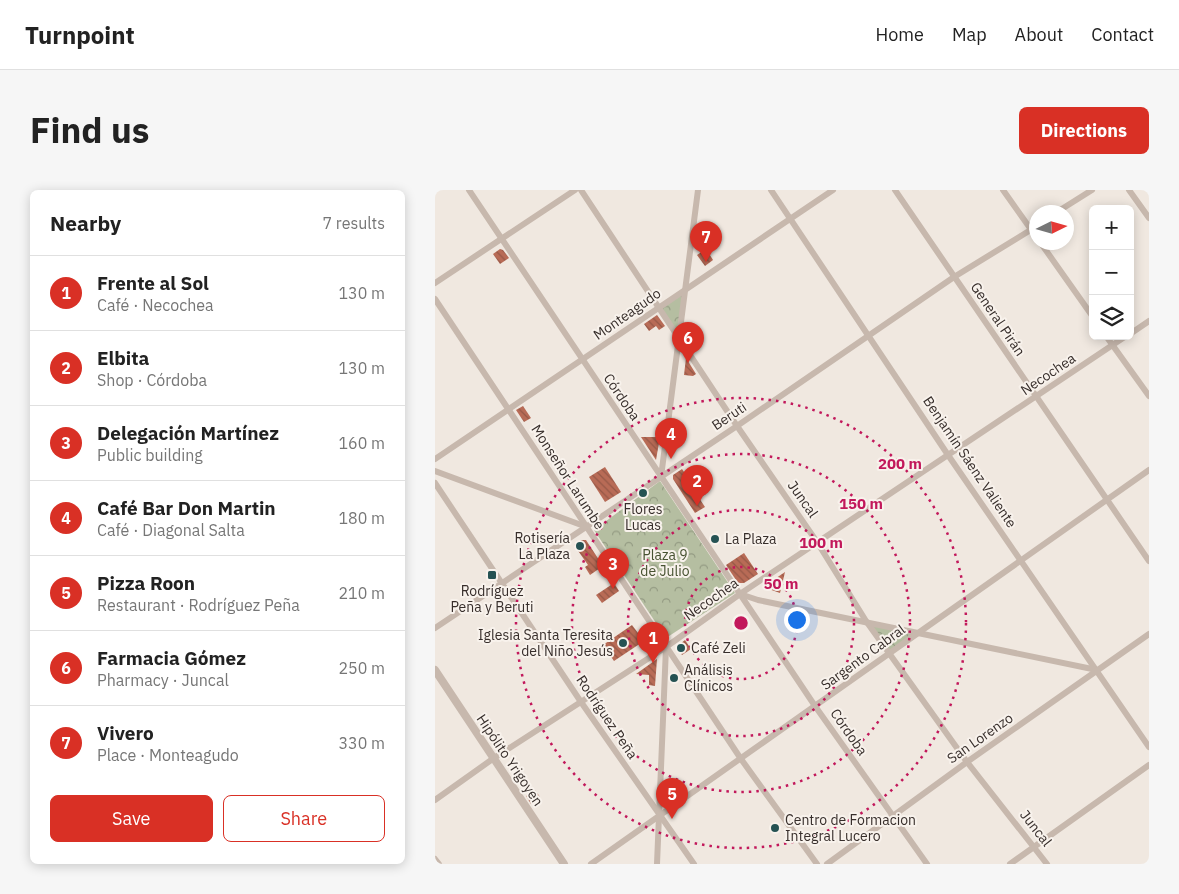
<!DOCTYPE html>
<html lang="en">
<head>
<meta charset="utf-8">
<style>
  body { margin:0; font-family:"IBM Plex Sans",sans-serif; background:#f6f6f6; color:#222 }
  .controls { position:absolute; right:15px; top:15px; display:grid; overflow:hidden; border-radius:8px; box-shadow:0 2px 12px #0003 }
  .controls button { width:45px; height:45px; display:grid; place-items:center; padding:0; border:0; border-bottom:1px solid #e0e0e0; background:#fff; color:#222; font:25px sans-serif }
  .compass { position:absolute; left:594px; top:15px; width:45px; height:45px; border-radius:50%; background:#fff; box-shadow:0 2px 12px #0003; rotate:85deg }
  .you { position:absolute; left:361px; top:429px; width:18px; height:18px; margin:-12px; border:4px solid #fff; border-radius:50%; background:#1a73e8; box-shadow:0 0 0 8px #1a73e833 }
  .badge { display:grid; place-items:center; width:32px; height:32px; border-radius:50%; background:#d93025; color:#fff; font-size:16px; font-weight:700 }
  .pin { position:absolute; translate:-50% -41px; filter:drop-shadow(0 1px 2px #0008) }
  .pin::after { content:''; position:absolute; top:26px; width:18px; height:15px; background:inherit; clip-path:polygon(0 0,100% 0,50% 100%) }
  .list { margin:0; padding:0; list-style:none }
  h2 { display:flex; justify-content:space-between; align-items:center; height:65px; margin:0; padding:0 20px; font-size:21px }
  h2 small { font-size:16px; font-weight:400; color:#767676 }
  .list li { display:grid; grid-template-columns:32px 1fr auto; gap:15px; align-items:center; box-sizing:border-box; height:75px; padding:0 20px; border-top:1px solid #e0e0e0 }
  .list b { display:block; font-size:19px; white-space:nowrap }
  .list p { margin:0; font-size:16px; white-space:nowrap; color:#767676 }
  .list em { font-size:16px; font-style:normal; color:#767676 }
  .actions { display:flex; gap:10px; padding:15px 20px }
  .actions a { flex:1; padding:11px 0; border:1px solid #d93025; border-radius:8px; text-align:center; font-size:18px; color:#d93025 }
  .actions .main { background:#d93025; color:#fff }
  .icon { flex:none; width:28px; height:28px; fill:none; stroke:currentColor; stroke-width:2; stroke-linecap:round; stroke-linejoin:round }
  .map { position:relative; flex:none; width:714px; height:674px; overflow:hidden; border-radius:8px }
  header { display:flex; align-items:center; gap:30px; box-sizing:border-box; height:70px; padding:0 25px; background:#fff; border-bottom:1px solid #e0e0e0 }
  header strong { font-size:24px }
  nav { display:flex; gap:28px; margin-inline-start:auto; font-size:18px }
  .intro { display:flex; align-items:center; justify-content:space-between; box-sizing:border-box; height:120px; padding:0 30px }
  h1 { margin:0; font-size:35px }
  .button { padding:12px 22px; border-radius:8px; background:#d93025; color:#fff; font-size:18px; font-weight:700 }
  main { display:flex; gap:30px; padding:0 30px }
  aside { flex:1; background:#fff; border-radius:8px; box-shadow:0 2px 12px #0003 }
  .map>svg:first-child { display:block }
  .forest { fill:url(#forest-crowns) }
  .building { fill:url(#building-back-hatch) }
  .lines { fill:none; stroke-linecap:round; stroke-linejoin:round }
  .minor { stroke:#c7b8ad; stroke-width:6 }
  .tertiary { stroke:#c7b8ad; stroke-width:8 }
  .ring { fill:none; stroke:#c2185b; stroke-width:2.5; stroke-dasharray:2.5 5 }
  .poi-dot { fill:#255253; stroke:#f8f2ec; stroke-width:2 }
  .labels { text-anchor:middle; dominant-baseline:central; stroke-width:4; stroke-linejoin:round; paint-order:stroke }
  .street-label { font-size:14px; fill:#372e2b; stroke:#f8f2ec }
  .poi-label { font-size:14px; fill:#372e2b; stroke:#f8f2ec; text-anchor:start }
  .park-label { font-size:14px; fill:#475231; stroke:#f8f2ec }
  .centre { fill:#c2185b; stroke:#f8f2ec; stroke-width:2.5 }
  .ring-label { font-size:15px; text-anchor:middle; font-weight:bold; fill:#c2185b; stroke:#f8f2ec; stroke-width:4; stroke-linejoin:round; paint-order:stroke }
</style>
</head>
<body>
<header>
<strong>Turnpoint</strong>
<nav><a>Home</a><a>Map</a><a>About</a><a>Contact</a></nav>
</header>
<div class="intro"><h1>Find us</h1><a class="button">Directions</a></div>
<main>
<aside>
<h2>Nearby<small>7 results</small></h2>
<ul class="list">
<li><span class="badge">1</span><div><b>Frente al Sol</b><p>Café · Necochea</p></div><em>130 m</em></li>
<li><span class="badge">2</span><div><b>Elbita</b><p>Shop · Córdoba</p></div><em>130 m</em></li>
<li><span class="badge">3</span><div><b>Delegación Martínez</b><p>Public building</p></div><em>160 m</em></li>
<li><span class="badge">4</span><div><b>Café Bar Don Martin</b><p>Café · Diagonal Salta</p></div><em>180 m</em></li>
<li><span class="badge">5</span><div><b>Pizza Roon</b><p>Restaurant · Rodríguez Peña</p></div><em>210 m</em></li>
<li><span class="badge">6</span><div><b>Farmacia Gómez</b><p>Pharmacy · Juncal</p></div><em>250 m</em></li>
<li><span class="badge">7</span><div><b>Vivero</b><p>Place · Monteagudo</p></div><em>330 m</em></li>
</ul>
<div class="actions"><a class="main">Save</a><a>Share</a></div>
</aside>
<div class="map">
<svg width="714" height="674" viewBox="0 0 714 674">
  <defs>
    <pattern id="forest-crowns" width="20" height="18" patternUnits="userSpaceOnUse" patternTransform="scale(1.25)"><rect width="20" height="18" fill="#b5bea1"/><path d="M2 6a3 3 0 1 1 6 0M12 15a3 3 0 1 1 6 0" fill="none" stroke="#949b83"/></pattern>
    <pattern id="building-back-hatch" width="6" height="6" patternUnits="userSpaceOnUse" patternTransform="scale(1.25)"><rect width="6" height="6" fill="#b86b56"/><path d="M-1 5l2 2M0 0l6 6M5-1l2 2" fill="none" stroke="#965847"/></pattern>
  </defs>
  <rect width="100%" height="100%" fill="#f0e8e0"/>
  <g class="forest">
    <polygon points="249,100 243,144 224,117"/>
    <polygon points="225,291 300,403 231,448 159,340"/>
    <polygon points="431,431 484,442 455,464"/>
  </g>
  <g class="building">
    <polygon points="65,59 68,60 74,68 65,74 58,64"/>
    <polygon points="271,59 278,70 270,76 262,65"/>
    <polygon points="222,125 230,136 224,140 221,136 214,141 209,134"/>
    <polygon points="251,168 261,184 258,186 249,185"/>
    <polygon points="88,216 96,228 89,232 81,220"/>
    <polygon points="206,247 225,247 221,270"/>
    <polygon points="170,277 186,302 170,312 154,287"/>
    <polygon points="247,279 255,291 260,287 271,304 264,308 270,317 260,323 238,289 238,285"/>
    <polygon points="146,350 151,350 168,376 155,385 150,377 153,375 139,355"/>
    <polygon points="309,363 323,384 309,393 303,393 291,375"/>
    <polygon points="350,382 345,403 328,397"/>
    <polygon points="179,393 184,401 167,413 161,405"/>
    <polygon points="197,435 209,451 179,471 168,455"/>
    <polygon points="250,450 256,459 247,465 244,460 245,454"/>
    <polygon points="222,469 220,496 214,495 214,485 201,484"/>
    <polygon points="100,600 105,607 96,614 91,606"/>
  </g>
  <g class="lines">
    <g class="minor">
      <polyline points="34,0 380,516 492,674"/>
      <polyline points="146,0 302,236 382,352 431,431 532,572 612,674"/>
      <polyline points="336,0 513,265 714,557"/>
      <polyline points="460,0 714,371"/>
      <polyline points="568,0 602,48"/>
      <polyline points="694,0 714,28"/>
      <polyline points="622,22 657,0"/>
      <polyline points="605,52 658,127"/>
      <polyline points="0,93 140,0"/>
      <polyline points="0,109 306,569 382,674"/>
      <polyline points="695,144 714,131"/>
      <polyline points="671,146 714,206"/>
      <polyline points="0,269 398,0"/>
      <polyline points="0,281 149,336"/>
      <polyline points="226,287 263,0"/>
      <polyline points="0,293 146,512 259,674"/>
      <polyline points="305,404 323,410 662,480"/>
      <polyline points="0,438 302,236 519,87 602,36"/>
      <polyline points="0,610 59,568 231,457 305,404 691,146"/>
      <polyline points="0,669 4,674"/>
      <polyline points="156,674 714,280"/>
      <polyline points="222,674 231,457"/>
      <polyline points="392,674 532,572 714,444"/>
      <polyline points="575,674 714,575"/>
    </g>
    <polyline class="tertiary" points="0,480 129,674"/>
  </g>
  <g class="ring">
    <circle cx="306" cy="433" r="56"/>
    <circle cx="306" cy="433" r="113"/>
    <circle cx="306" cy="433" r="169"/>
    <circle cx="306" cy="433" r="225"/>
  </g>
  <g class="poi-dot">
    <circle cx="208" cy="303" r="5"/>
    <circle cx="280" cy="349" r="5"/>
    <circle cx="145" cy="356" r="5"/>
    <rect x="52" y="380" width="10" height="10" rx="2.5"/>
    <circle cx="188" cy="453" r="5"/>
    <circle cx="246" cy="458" r="5"/>
    <circle cx="239" cy="488" r="5"/>
    <circle cx="340" cy="638" r="5"/>
  </g>
  <g class="labels">
    <g class="street-label">
      <text transform="translate(192 124) rotate(-35)">Monteagudo</text>
      <text transform="translate(563 129) rotate(56)">General Pirán</text>
      <text transform="translate(613 184) rotate(-34)">Necochea</text>
      <text transform="translate(187 207) rotate(56)">Córdoba</text>
      <text transform="translate(294 226) rotate(-34)">Beruti</text>
      <text transform="translate(535 272) rotate(56)">Benjamín Sáenz Valiente</text>
      <text transform="translate(133 287) rotate(57)">Monseñor Larumbe</text>
      <text transform="translate(368 309) rotate(55)">Juncal</text>
      <text transform="translate(276 409) rotate(-35)">Necochea</text>
      <text transform="translate(428 467) rotate(-36)">Sargento Cabral</text>
      <text transform="translate(172 527) rotate(56)">Rodríguez Peña</text>
      <text transform="translate(414 542) rotate(55)">Córdoba</text>
      <text transform="translate(545 548) rotate(-35)">San Lorenzo</text>
      <text transform="translate(75 570) rotate(56)">Hipólito Yrigoyen</text>
      <text transform="translate(601 638) rotate(52)">Juncal</text>
    </g>
    <g class="poi-label">
      <text x="208" y="319" text-anchor="middle">Flores<tspan x="208" dy="16">Lucas</tspan></text>
      <text x="135" y="348" text-anchor="end">Rotisería<tspan x="135" dy="16">La Plaza</tspan></text>
      <text x="290" y="349">La Plaza</text>
      <text x="57" y="401" text-anchor="middle">Rodríguez<tspan x="57" dy="16">Peña y Beruti</tspan></text>
      <text x="178" y="445" text-anchor="end">Iglesia Santa Teresita<tspan x="178" dy="16">del Niño Jesús</tspan></text>
      <text x="256" y="458">Café Zeli</text>
      <text x="249" y="480">Análisis<tspan x="249" dy="16">Clínicos</tspan></text>
      <text x="350" y="630">Centro de Formacion<tspan x="350" dy="16">Integral Lucero</tspan></text>
    </g>
    <g class="park-label">
      <text x="230" y="365">Plaza 9<tspan x="230" dy="16">de Julio</tspan></text>
    </g>
  </g>
  <circle cx="306" cy="433" r="8" class="centre"/>
  <g class="ring-label">
    <text x="465" y="279">200 m</text>
    <text x="426" y="319">150 m</text>
    <text x="386" y="358">100 m</text>
    <text x="346" y="399">50 m</text>
  </g>
</svg>
<div class="controls">
<button>+</button>
<button>−</button>
<button><svg class="icon" aria-label="layers" viewBox="0 0 24 24"><path d="M12 4l9 5-9 5-9-5zM3 14l9 5 9-5"/></svg></button>
</div>
<svg class="compass" viewBox="-18 -18 36 36"><path d="M0-13l5 13h-10z" fill="#e53935"/><path d="M0 13l5-13h-10z" fill="#767676"/></svg>
<div class="you"></div>
<div class="pin badge" style="left:218px;top:473px">1</div>
<div class="pin badge" style="left:262px;top:316px">2</div>
<div class="pin badge" style="left:178px;top:399px">3</div>
<div class="pin badge" style="left:236px;top:269px">4</div>
<div class="pin badge" style="left:237px;top:629px">5</div>
<div class="pin badge" style="left:253px;top:173px">6</div>
<div class="pin badge" style="left:271px;top:72px">7</div>
</div>
</main>
</body>
</html>
